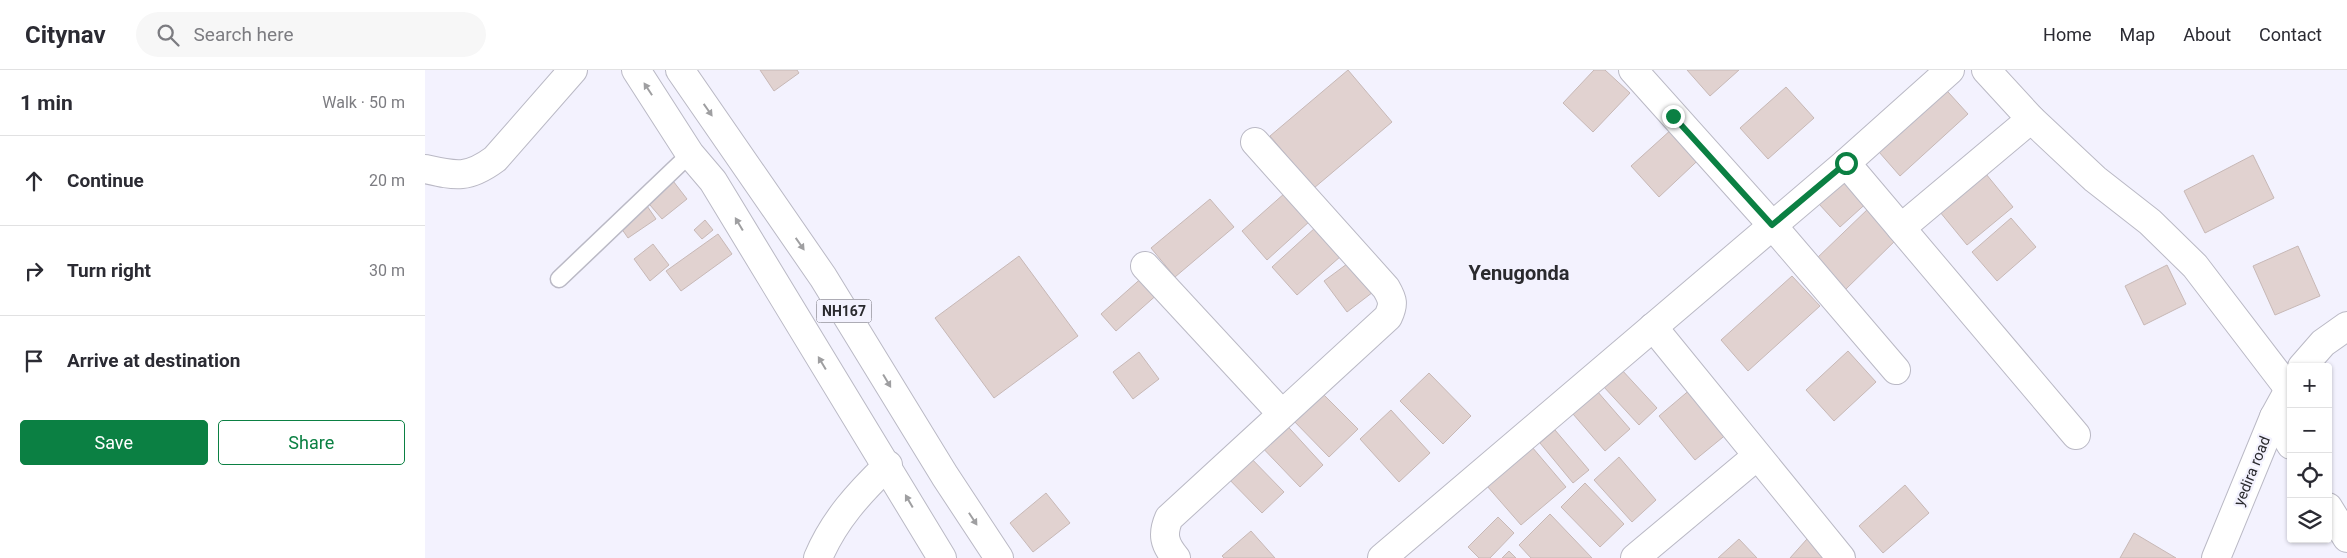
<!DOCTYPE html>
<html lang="en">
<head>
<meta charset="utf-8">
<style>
  body { margin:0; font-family:Roboto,sans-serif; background:#f7f7f7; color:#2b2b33 }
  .controls { position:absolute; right:15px; bottom:15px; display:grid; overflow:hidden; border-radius:5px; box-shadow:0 1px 4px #0004 }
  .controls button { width:45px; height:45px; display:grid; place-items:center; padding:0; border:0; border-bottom:1px solid #e1e1e2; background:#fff; color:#2b2b33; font:25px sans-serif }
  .stop { position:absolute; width:15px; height:15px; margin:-11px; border:4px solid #0b8043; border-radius:50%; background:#fff }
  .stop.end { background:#0b8043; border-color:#fff; box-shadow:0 1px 5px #0008 }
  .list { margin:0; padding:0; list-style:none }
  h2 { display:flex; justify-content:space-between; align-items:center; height:65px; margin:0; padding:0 20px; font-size:21px }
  h2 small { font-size:16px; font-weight:400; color:#7c7c81 }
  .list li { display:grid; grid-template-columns:32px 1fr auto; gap:15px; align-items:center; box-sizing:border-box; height:90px; padding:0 20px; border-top:1px solid #e1e1e2 }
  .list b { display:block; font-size:19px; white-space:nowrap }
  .list em { font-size:16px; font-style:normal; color:#7c7c81 }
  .actions { display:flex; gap:10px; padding:15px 20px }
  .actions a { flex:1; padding:11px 0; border:1px solid #0b8043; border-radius:5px; text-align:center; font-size:18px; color:#0b8043 }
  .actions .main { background:#0b8043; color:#fff }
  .icon { flex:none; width:28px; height:28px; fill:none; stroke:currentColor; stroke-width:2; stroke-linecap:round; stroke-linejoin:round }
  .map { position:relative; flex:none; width:1922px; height:488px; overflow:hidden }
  header { display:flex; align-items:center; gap:30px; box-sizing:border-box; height:70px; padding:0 25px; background:#fff; border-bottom:1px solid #e1e1e2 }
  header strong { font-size:24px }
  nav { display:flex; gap:28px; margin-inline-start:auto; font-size:18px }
  .search { width:350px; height:45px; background:#f7f7f7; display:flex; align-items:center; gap:12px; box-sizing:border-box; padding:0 18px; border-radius:28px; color:#7c7c81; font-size:19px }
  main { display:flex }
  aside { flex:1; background:#fff }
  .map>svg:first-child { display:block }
  .building { fill:#e1d2d0; stroke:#c7b8b6 }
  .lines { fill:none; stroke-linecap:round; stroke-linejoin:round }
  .service-casing { stroke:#bab9c5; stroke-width:19 }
  .minor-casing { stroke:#bab9c5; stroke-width:30 }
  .secondary-casing { stroke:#bab9c5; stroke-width:30 }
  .trunk-casing { stroke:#bab9c5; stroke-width:30 }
  .service { stroke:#fff; stroke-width:16 }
  .minor { stroke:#fff; stroke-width:28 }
  .secondary { stroke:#fff; stroke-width:28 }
  .trunk { stroke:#fff; stroke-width:28 }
  .oneway { fill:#9f9fa1 }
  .route { stroke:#0b8043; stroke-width:6 }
  .labels { text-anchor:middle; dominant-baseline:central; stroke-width:4.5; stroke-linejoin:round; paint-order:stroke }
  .shield { fill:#f3f2fe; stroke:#66666c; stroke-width:1 }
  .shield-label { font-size:14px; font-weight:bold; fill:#2a2a2e }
  .street-label { font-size:15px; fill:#2a2a2e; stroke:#f3f2fe }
  .district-label { font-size:20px; font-weight:bold; fill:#2a2a2e; stroke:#f3f2fe }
</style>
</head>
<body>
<header>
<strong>Citynav</strong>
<div class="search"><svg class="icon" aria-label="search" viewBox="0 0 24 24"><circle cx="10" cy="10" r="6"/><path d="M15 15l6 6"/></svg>Search here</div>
<nav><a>Home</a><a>Map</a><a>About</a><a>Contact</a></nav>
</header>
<main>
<aside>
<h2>1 min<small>Walk · 50 m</small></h2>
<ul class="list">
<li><svg class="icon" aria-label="ahead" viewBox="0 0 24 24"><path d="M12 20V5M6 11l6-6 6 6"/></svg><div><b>Continue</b></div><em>20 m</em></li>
<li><svg class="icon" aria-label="right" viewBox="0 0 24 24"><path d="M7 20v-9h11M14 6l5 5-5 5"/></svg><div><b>Turn right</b></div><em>30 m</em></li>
<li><svg class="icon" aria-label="arrive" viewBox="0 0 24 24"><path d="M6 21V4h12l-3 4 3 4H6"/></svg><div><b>Arrive at destination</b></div></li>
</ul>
<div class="actions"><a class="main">Save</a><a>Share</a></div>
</aside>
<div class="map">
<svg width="1922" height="488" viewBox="0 0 1922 488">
  <rect width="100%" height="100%" fill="#f3f2fe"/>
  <g class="building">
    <polygon points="335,0 372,0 374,3 349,21"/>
    <polygon points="923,0 967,52 889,118 845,66"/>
    <polygon points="1169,0 1180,0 1205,23 1168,62 1138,33"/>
    <polygon points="1262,0 1314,0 1285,26"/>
    <polygon points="1514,12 1543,44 1475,106 1447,74"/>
    <polygon points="1361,17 1389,48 1343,89 1315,58"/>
    <polygon points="1258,49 1285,79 1234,127 1206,96"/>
    <polygon points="1828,85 1849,128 1780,163 1759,121"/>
    <polygon points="1561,104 1588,137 1542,175 1515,142"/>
    <polygon points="1425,105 1446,129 1415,157 1394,134"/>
    <polygon points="245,107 262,129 237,149 219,128"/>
    <polygon points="860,123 885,151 842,190 817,161"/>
    <polygon points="785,129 809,157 750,207 726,178"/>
    <polygon points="220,133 231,149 203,168 192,152"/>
    <polygon points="1445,137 1474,167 1420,220 1390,190"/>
    <polygon points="1586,148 1611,177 1572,211 1547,182"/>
    <polygon points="280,150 288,160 277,169 269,160"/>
    <polygon points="891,157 916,186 872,225 847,197"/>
    <polygon points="293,164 307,184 256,221 241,201"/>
    <polygon points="228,174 244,195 225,211 209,189"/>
    <polygon points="1873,176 1895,226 1850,245 1828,196"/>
    <polygon points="594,186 653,266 569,328 510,248"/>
    <polygon points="926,191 948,222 922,242 899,211"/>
    <polygon points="1742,195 1761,234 1719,255 1700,216"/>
    <polygon points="720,205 735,222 691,261 676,244"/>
    <polygon points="1367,206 1395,236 1323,301 1296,270"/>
    <polygon points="1423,281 1451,312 1409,351 1381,320"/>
    <polygon points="714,282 734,309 708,329 688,302"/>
    <polygon points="1196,299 1232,338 1214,355 1178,316"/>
    <polygon points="1004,303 1046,346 1018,374 975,331"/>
    <polygon points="1267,318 1303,363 1270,390 1234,346"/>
    <polygon points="894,320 933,359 904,387 866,348"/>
    <polygon points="1172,321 1205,359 1180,381 1148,344"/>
    <polygon points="966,340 1005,383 974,412 935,369"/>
    <polygon points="855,348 898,395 875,417 831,371"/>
    <polygon points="1130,360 1164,400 1148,413 1115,373"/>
    <polygon points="1107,377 1141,417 1096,455 1062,416"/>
    <polygon points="819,381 859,422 837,443 797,402"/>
    <polygon points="1194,387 1231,430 1207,452 1169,410"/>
    <polygon points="1160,413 1199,454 1175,477 1136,437"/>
    <polygon points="1480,415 1504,443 1458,483 1434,456"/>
    <polygon points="621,423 645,453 608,482 585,453"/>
    <polygon points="1125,444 1167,488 1106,488 1094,475"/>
    <polygon points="1073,447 1089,463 1065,488 1054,488 1043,477"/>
    <polygon points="826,461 850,488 799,488 797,486"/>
    <polygon points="1709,463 1751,488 1695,488"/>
    <polygon points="1314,469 1332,488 1293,488"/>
    <polygon points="1382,469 1401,488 1365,488"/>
    <polygon points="1084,481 1091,488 1077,488"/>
  </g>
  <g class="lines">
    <defs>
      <polyline id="service" points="134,209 265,84"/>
      <g id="minor">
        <polyline points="1208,0 1347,155 1471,300"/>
        <polyline points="1561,0 1606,49 1670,109 1725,152 1770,196 1864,319"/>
        <polyline points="1421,93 1651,365"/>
        <path d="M0,99C31,106 43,109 70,89L148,0"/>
        <polyline points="1476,158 1606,49"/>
        <polyline points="720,196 857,344"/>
        <polyline points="1228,257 1416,488"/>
        <polyline points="1849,347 1866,375"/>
        <polyline points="1903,437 1922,468"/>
        <path d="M393,488C409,450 434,423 463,395"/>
        <path d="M751,488C739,474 737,464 744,448L963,247C969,234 968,230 961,218L830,72"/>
        <polyline points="957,488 1421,93 1525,0"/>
        <polyline points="1210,488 1332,386"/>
      </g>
      <g id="secondary">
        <polyline points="1877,297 1898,273 1922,256"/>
        <polyline points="1791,488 1849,347 1866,316"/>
      </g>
      <g id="trunk">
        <polyline points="211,0 265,84 288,111 517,488"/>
        <polyline points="255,0 398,207 520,406 574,488"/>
      </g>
    </defs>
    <use href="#service" class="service-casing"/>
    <use href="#minor" class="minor-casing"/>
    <use href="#secondary" class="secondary-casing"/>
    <use href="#trunk" class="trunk-casing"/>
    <use href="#service" class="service"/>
    <use href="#minor" class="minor"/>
    <use href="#secondary" class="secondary"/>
    <use href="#trunk" class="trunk"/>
  </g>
  <defs><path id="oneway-solid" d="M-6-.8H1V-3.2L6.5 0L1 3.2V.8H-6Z" transform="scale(1.25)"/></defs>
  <g class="oneway">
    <use href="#oneway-solid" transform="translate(223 19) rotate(-123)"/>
    <use href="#oneway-solid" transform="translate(283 40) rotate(55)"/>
    <use href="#oneway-solid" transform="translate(314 154) rotate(-121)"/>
    <use href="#oneway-solid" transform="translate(375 174) rotate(55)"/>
    <use href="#oneway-solid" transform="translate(397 293) rotate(-121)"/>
    <use href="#oneway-solid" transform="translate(462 311) rotate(59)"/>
    <use href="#oneway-solid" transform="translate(484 431) rotate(-120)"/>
    <use href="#oneway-solid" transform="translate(548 449) rotate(57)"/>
  </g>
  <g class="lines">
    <polyline class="route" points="1248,46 1347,155 1421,93"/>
  </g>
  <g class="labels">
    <rect class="shield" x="391.5" y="229.5" width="55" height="23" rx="4"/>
    <g class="shield-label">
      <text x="419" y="241">NH167</text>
    </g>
    <g class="street-label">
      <text transform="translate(1827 401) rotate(-68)">yedira road</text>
    </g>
    <g class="district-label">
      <text x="1094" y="203">Yenugonda</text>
    </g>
  </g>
</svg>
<div class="controls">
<button>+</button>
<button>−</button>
<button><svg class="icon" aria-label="locate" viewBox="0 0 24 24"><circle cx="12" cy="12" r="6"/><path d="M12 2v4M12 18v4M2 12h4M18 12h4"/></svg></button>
<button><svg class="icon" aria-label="layers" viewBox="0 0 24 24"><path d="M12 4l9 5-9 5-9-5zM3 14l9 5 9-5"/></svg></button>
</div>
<div class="stop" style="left:1421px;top:93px"></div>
<div class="stop end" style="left:1248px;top:46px"></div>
</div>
</main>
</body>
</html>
